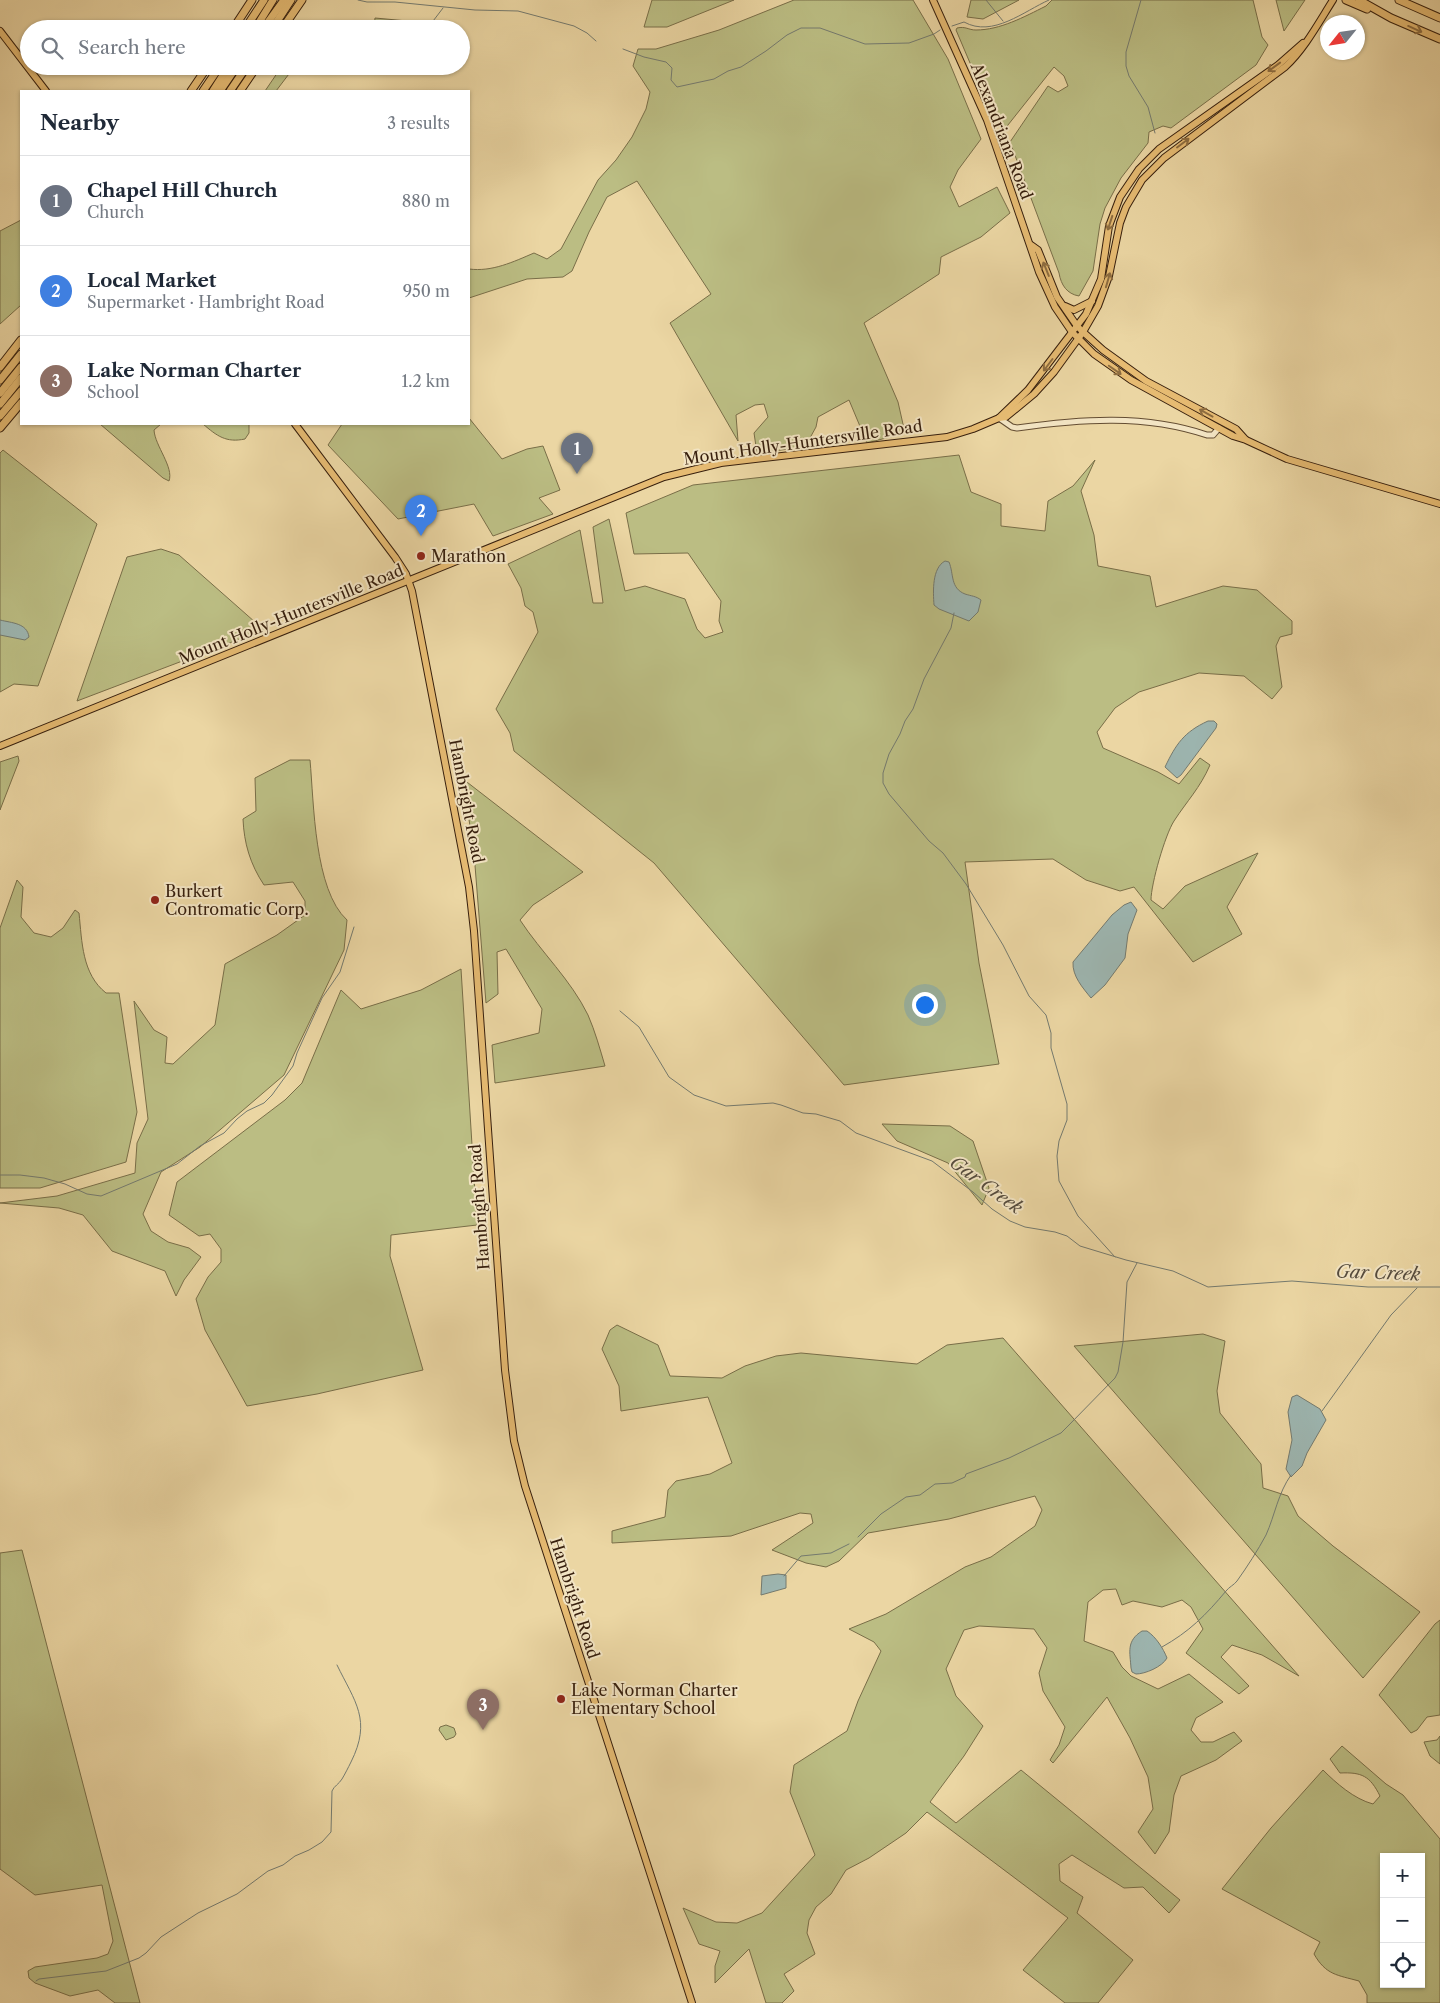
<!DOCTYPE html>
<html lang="en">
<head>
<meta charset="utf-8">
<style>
  body { margin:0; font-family:"Libre Caslon Text",serif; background:#f6f6f7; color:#1f2937 }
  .controls { position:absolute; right:15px; bottom:15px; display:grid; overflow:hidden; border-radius:0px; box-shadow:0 1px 4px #0004 }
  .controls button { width:45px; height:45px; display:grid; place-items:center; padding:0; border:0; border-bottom:1px solid #e0e1e3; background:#fff; color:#1f2937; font:25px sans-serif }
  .compass { position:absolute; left:1320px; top:15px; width:45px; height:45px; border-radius:50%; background:#fff; box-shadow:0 1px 4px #0004; rotate:240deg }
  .you { position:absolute; left:924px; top:1004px; width:18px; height:18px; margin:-12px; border:4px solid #fff; border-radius:50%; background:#1a73e8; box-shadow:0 0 0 8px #1a73e833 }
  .badge { display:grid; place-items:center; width:32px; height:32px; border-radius:50%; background:#b45309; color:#fff; font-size:16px; font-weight:700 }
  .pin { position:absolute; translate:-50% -41px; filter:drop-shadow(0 1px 2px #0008) }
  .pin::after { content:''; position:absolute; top:26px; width:18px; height:15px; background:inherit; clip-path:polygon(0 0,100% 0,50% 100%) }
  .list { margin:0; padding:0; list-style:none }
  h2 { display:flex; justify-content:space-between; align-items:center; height:65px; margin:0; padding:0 20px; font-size:21px }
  h2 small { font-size:16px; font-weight:400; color:#747a83 }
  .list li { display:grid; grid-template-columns:32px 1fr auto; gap:15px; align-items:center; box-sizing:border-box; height:90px; padding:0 20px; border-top:1px solid #e0e1e3 }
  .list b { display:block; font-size:19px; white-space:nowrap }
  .list p { margin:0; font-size:16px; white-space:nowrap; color:#747a83 }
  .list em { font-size:16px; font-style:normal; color:#747a83 }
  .icon { flex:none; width:28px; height:28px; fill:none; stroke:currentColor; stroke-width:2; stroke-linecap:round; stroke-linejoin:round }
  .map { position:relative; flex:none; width:1440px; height:2003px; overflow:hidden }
  .search { position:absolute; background:#fff; box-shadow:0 1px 4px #0004; left:20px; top:20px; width:450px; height:55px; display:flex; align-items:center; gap:12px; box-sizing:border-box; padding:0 18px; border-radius:28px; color:#747a83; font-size:19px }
  .panel { position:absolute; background:#fff; box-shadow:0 1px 4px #0004; left:20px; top:90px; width:450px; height:335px; border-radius:0px }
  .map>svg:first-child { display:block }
  .green { fill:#bbbd83; stroke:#796e48; fill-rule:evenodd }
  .water { fill:#9db6b1; stroke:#747a6f }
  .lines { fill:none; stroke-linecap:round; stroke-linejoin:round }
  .stream { stroke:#747a6f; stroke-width:1 }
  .minor-casing { stroke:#644d32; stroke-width:7 }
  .major-casing { stroke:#371f0d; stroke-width:8 }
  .highway-casing { stroke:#371f0d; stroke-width:9 }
  .minor { stroke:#f2e4c3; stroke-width:5 }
  .major { stroke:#e6bb72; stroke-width:6 }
  .highway { stroke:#e6bb72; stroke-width:7 }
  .oneway { stroke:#8e6d40 }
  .poi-dot { fill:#8f2418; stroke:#f2e4c3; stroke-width:2 }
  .labels { text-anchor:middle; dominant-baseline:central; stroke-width:4; stroke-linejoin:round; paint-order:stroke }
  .street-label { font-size:16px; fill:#371f0d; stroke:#f2e4c3 }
  .poi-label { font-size:16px; fill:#371f0d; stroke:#f2e4c3; text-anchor:start }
  .water-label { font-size:18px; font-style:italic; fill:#564c3e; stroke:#f2e4c3 }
</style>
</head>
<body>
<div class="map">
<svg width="1440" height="2003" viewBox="0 0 1440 2003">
  <rect width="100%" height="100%" fill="#ebd6a3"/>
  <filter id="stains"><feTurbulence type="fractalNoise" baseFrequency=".004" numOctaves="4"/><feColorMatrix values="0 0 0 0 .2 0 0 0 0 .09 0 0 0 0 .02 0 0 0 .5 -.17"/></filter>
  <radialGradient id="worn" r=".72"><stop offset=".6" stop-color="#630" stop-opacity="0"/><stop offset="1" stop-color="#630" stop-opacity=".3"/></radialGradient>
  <g class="green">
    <polygon points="652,0 734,0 667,27 644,27"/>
    <path d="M794,0H913L948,59L981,139L958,170L950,187L959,207L997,187L1010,213L981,237L941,257L939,274L864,323L898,402L905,433L867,443L849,400L818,417L816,427L805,447L757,453L754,433L768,417L764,404L755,405L736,415L738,441L670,323L711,294L637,181L607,197L589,232L572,271L563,277L527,279L469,298V269C492,272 513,262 534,253L547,259L561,249L598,180L616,160L632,137L646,109L650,92L633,66L638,49H656L719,30Z"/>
    <polygon points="971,0 1019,0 983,19 967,17"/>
    <path d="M1052,0H1253L1262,37L1268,45L1256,65L1171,128L1163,126L1149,132L1148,143L1121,178L1105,208L1100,224L1093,271L1079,296C1067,294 1061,285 1059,273L1010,142L1048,86L1058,92L1068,86L1064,76L1054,67L1004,130L973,70L956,30L957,28C966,26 968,30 976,30C1000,30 1024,17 1046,6Z"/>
    <polygon points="1276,0 1305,0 1284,31"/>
    <polygon points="375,18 429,23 428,29 374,29"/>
    <polygon points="313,21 328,21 322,29 307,29"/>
    <polygon points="282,66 295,66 276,91 265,91"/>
    <polygon points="21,220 21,305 0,324 0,231"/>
    <polygon points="469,418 502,459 527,449 543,446 560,490 539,498 553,514 493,536 474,504 398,519 328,445 342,424 469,424"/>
    <path d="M100,424H161L154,430C155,446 174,467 169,481L163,478Z"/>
    <path d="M203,424H249V433L245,439C226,443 217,436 203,424Z"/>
    <polygon points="3,450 97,524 38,686 14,684 0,692 0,453"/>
    <path d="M959,455L971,492L1001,504V526L1045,531L1048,501L1073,486L1095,460L1081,491L1094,535L1098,566L1150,576L1156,607L1223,586L1257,590L1292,621V634L1280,637L1276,646L1282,687L1272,699L1244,676L1199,673L1139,692L1115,708L1097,732L1103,748L1158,772L1179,784L1200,758L1210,765C1200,788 1187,801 1174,821C1165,835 1151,884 1151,900L1163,909L1185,886L1258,853L1227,907L1242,934L1193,962L1134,887L1120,891L1086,880L1053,859L965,862L979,963L999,1064L844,1085L654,863L514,751L510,733L496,709L538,632L533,612L525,606L521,588L508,564L580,530L593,603H603L593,527L609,519L625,591L645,586L685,599L697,629L705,638L723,632L719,621L721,601L688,553L634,554L626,513L693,485Z"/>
    <polygon points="161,549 179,555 264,630 77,701 127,557"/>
    <polygon points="18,756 19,761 0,810 0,762"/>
    <path d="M290,760H310C314,803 314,890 347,920L344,950L284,1075L200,1147L161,1172L143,1214L151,1231L168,1242L189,1248L201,1257L184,1280L176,1296L165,1271L112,1251L83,1215L59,1208L0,1203L57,1196L135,1173L137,1143L148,1119L134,1001L154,1030L167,1037L165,1063L173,1064L215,1025L225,964L277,935L305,915V901L293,882L264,885C250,864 244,843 243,819L256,811L255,778Z"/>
    <path d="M463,779L583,872L533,905L520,920C541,952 571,980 588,1015C595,1031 600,1049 605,1066L495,1083L492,1045L539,1033L542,1009L506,949L497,952L498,994L486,1003L474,853Z"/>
    <path d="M17,880L23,887L21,917L34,933L51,937L63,928L75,910L79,913C82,942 82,974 106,993H119L137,1112L126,1162L40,1188H0V928Z"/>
    <polygon points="461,969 477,1225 391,1235 390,1256 423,1370 317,1394 247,1406 205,1330 196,1299 208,1277 221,1262 221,1249 210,1234 199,1236 169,1215 177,1182 285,1100 302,1083 341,990 361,1009 421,990"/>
    <polygon points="882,1124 950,1126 973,1141 989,1188 982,1205 948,1163 897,1141"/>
    <polygon points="617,1325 658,1345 670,1376 722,1378 745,1366 776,1356 801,1353 917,1364 947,1345 1003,1338 1299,1676 1262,1655 1232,1645 1221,1657 1249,1686 1239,1694 1186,1653 1203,1629 1191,1607 1182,1600 1162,1607 1133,1601 1122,1605 1116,1589 1103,1590 1088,1602 1084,1641 1113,1652 1122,1667 1131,1676 1158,1689 1189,1674 1223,1702 1196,1718 1191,1730 1201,1742 1213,1742 1234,1732 1242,1741 1216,1760 1181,1776 1174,1795 1169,1832 1155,1854 1138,1832 1153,1809 1148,1777 1130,1738 1107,1697 1053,1763 1050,1760 1059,1745 1065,1727 1043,1691 1039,1673 1047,1648 1034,1629 979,1626 964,1630 946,1669 956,1696 983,1726 964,1756 930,1802 956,1823 1021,1770 1180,1900 1169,1913 1143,1887 1124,1888 1072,1855 1059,1864 1060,1881 1083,1897 1077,1913 1133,1960 1098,2003 1065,2003 1023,1970 1068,1918 927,1812 906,1833 869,1858 846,1870 831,1894 816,1907 809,1920 807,1933 815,1954 784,1974 794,1991 782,2003 766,2003 749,1949 715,1983 715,1966 720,1951 699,1944 683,1908 716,1922 737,1923 762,1913 815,1855 790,1792 794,1765 847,1731 858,1701 881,1651 874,1642 849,1629 886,1614 965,1567 991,1557 1035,1526 1042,1510 1035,1496 949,1519 868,1533 839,1561 826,1567 806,1563 772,1550 813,1523 811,1514 800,1513 731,1536 612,1543 612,1531 665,1517 668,1490 676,1481 710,1474 732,1463 708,1397 621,1411 619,1386 602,1349 610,1330"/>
    <polygon points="1203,1334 1225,1341 1217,1391 1220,1413 1261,1464 1263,1488 1288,1496 1298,1516 1333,1546 1420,1612 1363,1678 1074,1346"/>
    <polygon points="22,1550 140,2003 115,2003 98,1990 70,1996 35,1983 29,1978 28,1971 35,1967 97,1958 108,1954 113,1941 102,1885 35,1895 0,1869 0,1553"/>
    <polygon points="1440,1620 1440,1715 1427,1717 1417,1730 1411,1733 1379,1695 1435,1624"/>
    <polygon points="446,1725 454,1728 456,1734 454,1737 446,1740 439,1730 440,1727"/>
    <polygon points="1440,1736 1440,1764 1430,1756 1424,1742 1437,1740"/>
    <path d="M1342,1746L1386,1784L1403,1795L1440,1839V2003H1367V1995L1359,1981C1337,1975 1326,1975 1314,1954L1320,1942L1222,1889L1271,1828L1323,1770C1336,1783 1354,1799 1373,1804L1380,1796C1370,1776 1362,1772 1340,1773L1330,1759ZM1384,1857H1421V1984H1384Z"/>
  </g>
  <g class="water">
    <path d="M945,561L949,562C954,574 950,588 965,594C971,596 976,596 981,600L978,612L969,621L939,609L934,605C933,591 932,568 945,561Z"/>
    <path d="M0,620C12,623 27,623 29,637L25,640L0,635Z"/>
    <path d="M1208,721H1214L1217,724L1216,728L1181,775L1177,778L1165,767C1176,744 1184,732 1208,721Z"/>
    <path d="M1131,902L1137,910L1128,934L1125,958L1105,985L1091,998C1083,988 1072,976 1073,962L1112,915L1124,905Z"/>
    <polygon points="1297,1395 1320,1409 1326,1420 1307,1453 1302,1466 1291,1477 1286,1469 1292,1440 1288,1412 1292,1397"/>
    <polygon points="778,1574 786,1575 786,1588 761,1595 762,1576"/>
    <path d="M1142,1631H1147C1156,1637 1163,1648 1167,1658C1162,1667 1145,1674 1136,1674L1132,1672L1131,1668C1130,1652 1126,1641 1142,1631Z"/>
  </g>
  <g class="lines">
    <g class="stream">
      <polyline points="358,0 367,2 395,2 475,10 518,11 574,26 587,33 596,41"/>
      <polyline points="986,0 1003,21"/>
      <polyline points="1141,0 1126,52 1126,66 1129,76 1148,107 1155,133"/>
      <path d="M952,26L964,22C993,38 1024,11 1049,0"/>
      <polyline points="427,29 443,8"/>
      <polyline points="623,49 644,57 666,62 672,68 671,80 677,87 714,79 728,71 741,67 766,51 787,35 801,28 820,28 865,44 909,43 934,34 940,30"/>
      <polyline points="954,613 951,628 924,679 913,709 905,721 900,734 889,754 883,773 883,783 889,794 929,841 943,853 966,884 1003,945 1029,996 1046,1015 1051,1033 1051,1048 1067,1104 1067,1120 1059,1141 1057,1156 1059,1181 1078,1216 1115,1257"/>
      <polyline points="620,1011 639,1027 669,1077 694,1095 726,1106 773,1103 781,1105 803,1113 816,1114 840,1121 856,1133 932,1161 973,1192 992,1209 1010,1221 1025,1227 1055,1232 1067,1236 1080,1246 1126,1260 1173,1271 1208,1287 1292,1281 1368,1287 1440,1287"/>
      <polyline points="0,1175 20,1175 44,1178 65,1184 87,1194 101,1196 177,1164 200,1146 224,1133 237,1119 247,1111 264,1103 272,1095 293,1066 297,1053 322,998 340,972 354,927"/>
      <polyline points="1322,1411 1391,1315 1417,1288"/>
      <polyline points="858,1537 881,1514 906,1497 920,1495 935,1484 952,1483 965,1477 966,1474 1009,1458 1061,1433 1068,1426 1115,1378 1118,1372 1123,1342 1127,1282 1137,1263"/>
      <polyline points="784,1576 801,1556 831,1553 849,1544"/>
      <path d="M1162,1647C1189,1632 1206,1615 1226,1591C1229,1587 1234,1585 1237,1581C1247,1567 1258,1550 1266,1535C1275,1515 1278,1493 1291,1475"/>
      <path d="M36,1981L39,1979L106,1971L139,1958L146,1953L161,1937L198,1913L237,1894L268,1871L283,1865L295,1856L309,1850L322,1842L331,1832L332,1791C334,1786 339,1784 342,1779C345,1774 348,1768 351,1762C372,1720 355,1702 337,1665"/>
    </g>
    <defs>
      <path id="minor" d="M999,418L1012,427L1017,428C1081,419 1145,414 1207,435H1213L1219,428"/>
      <g id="major">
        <polyline points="933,0 987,120 1039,272 1055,307 1072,332 1094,354 1131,380 1233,436 1246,440 1287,459 1440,504"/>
        <polyline points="0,31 46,91"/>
        <polyline points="1031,245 1038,250 1057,297 1077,326 1083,332 1103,350 1146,381 1236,429 1245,439"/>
        <polyline points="1065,306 1074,310 1092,301"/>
        <polyline points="999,418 1028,390 1086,314 1101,279 1109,226 1120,197 1139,169 1159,149 1278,65 1303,43"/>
        <polyline points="295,424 395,557 406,574 412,591 469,887 474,931 505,1370 514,1441 525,1486 692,2003"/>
        <path d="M0,746L664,477L721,463L947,437L973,429L999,418L1006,417L1034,394L1054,372L1083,332L1098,306L1109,276L1120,223L1126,207L1142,180L1164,158L1285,67C1304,50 1319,22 1333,0"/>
      </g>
      <g id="highway">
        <polyline points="1346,0 1367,9"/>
        <polyline points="1359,0 1391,18 1440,39"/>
        <polyline points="1399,0 1440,18"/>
        <polyline points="233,29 252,0"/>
        <polyline points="245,29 264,0"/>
        <polyline points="255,29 273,0"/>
        <polyline points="263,29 284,0"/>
        <polyline points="272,29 291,0"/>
        <polyline points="282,29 302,0"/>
        <polyline points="191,91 208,66"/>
        <polyline points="203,91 220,66"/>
        <polyline points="213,91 229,66"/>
        <polyline points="220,91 237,66"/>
        <polyline points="230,91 247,66"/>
        <polyline points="240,91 257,66"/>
        <polyline points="0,367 21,340"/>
        <polyline points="0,380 21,354"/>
        <polyline points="0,393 21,367"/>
        <polyline points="0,404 21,378"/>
        <polyline points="0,416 21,391"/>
        <polyline points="0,428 21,403"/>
      </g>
    </defs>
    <use href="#minor" class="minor-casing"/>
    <use href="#major" class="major-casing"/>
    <use href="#highway" class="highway-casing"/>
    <use href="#minor" class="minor"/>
    <use href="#major" class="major"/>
    <use href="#highway" class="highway"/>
  </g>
  <defs><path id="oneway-shaft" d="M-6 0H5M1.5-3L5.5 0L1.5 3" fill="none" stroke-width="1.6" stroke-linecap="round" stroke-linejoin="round" transform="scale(1.25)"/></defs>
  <g class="oneway">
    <use href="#oneway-shaft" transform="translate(1415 29) rotate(24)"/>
    <use href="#oneway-shaft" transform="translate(1274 67) rotate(144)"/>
    <use href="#oneway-shaft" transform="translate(1183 143) rotate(-37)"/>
    <use href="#oneway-shaft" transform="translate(1110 223) rotate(108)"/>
    <use href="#oneway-shaft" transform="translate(1046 269) rotate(-112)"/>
    <use href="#oneway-shaft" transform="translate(1108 280) rotate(-74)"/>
    <use href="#oneway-shaft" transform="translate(1048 365) rotate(127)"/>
    <use href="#oneway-shaft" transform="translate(1115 370) rotate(35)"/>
    <use href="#oneway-shaft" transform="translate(1206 413) rotate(-151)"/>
  </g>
  <g class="poi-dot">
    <circle cx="421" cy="556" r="5"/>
    <circle cx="155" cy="900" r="5"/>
    <circle cx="561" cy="1699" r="5"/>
  </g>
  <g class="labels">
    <g class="street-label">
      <text transform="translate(1002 131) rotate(69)">Alexandriana Road</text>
      <text transform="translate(803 442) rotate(-8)">Mount Holly-Huntersville Road</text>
      <text transform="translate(291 614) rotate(-22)">Mount Holly-Huntersville Road</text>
      <text transform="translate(467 801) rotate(79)">Hambright Road</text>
      <text transform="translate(479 1207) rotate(-94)">Hambright Road</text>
      <text transform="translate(575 1598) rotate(72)">Hambright Road</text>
    </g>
    <g class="poi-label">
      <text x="431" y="556">Marathon</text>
      <text x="165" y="891">Burkert<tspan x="165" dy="18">Contromatic Corp.</tspan></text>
      <text x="571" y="1690">Lake Norman Charter<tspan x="571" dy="18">Elementary School</tspan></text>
    </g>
    <g class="water-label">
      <text transform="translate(986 1185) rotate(36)">Gar Creek</text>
      <text transform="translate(1378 1273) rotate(2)">Gar Creek</text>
    </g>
  </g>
  <rect width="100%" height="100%" filter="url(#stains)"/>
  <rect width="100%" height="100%" fill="url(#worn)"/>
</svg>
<div class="controls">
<button>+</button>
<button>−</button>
<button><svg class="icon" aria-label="locate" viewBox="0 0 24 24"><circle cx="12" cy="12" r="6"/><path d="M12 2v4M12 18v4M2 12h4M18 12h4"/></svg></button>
</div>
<svg class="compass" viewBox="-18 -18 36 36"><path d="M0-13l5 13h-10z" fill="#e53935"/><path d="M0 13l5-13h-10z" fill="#747a83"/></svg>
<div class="you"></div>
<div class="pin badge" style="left:577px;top:474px;background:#6b7280">1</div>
<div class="pin badge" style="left:421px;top:536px;background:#3f7fe0">2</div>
<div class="pin badge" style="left:483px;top:1730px;background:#8d6e63">3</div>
<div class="search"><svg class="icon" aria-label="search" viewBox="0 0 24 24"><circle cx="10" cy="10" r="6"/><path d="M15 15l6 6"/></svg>Search here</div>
<section class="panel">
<h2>Nearby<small>3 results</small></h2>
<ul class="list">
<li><span class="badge" style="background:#6b7280">1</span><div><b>Chapel Hill Church</b><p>Church</p></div><em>880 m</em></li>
<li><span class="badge" style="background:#3f7fe0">2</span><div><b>Local Market</b><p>Supermarket · Hambright Road</p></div><em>950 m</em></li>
<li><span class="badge" style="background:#8d6e63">3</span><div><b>Lake Norman Charter</b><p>School</p></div><em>1.2 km</em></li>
</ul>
</section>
</div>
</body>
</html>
